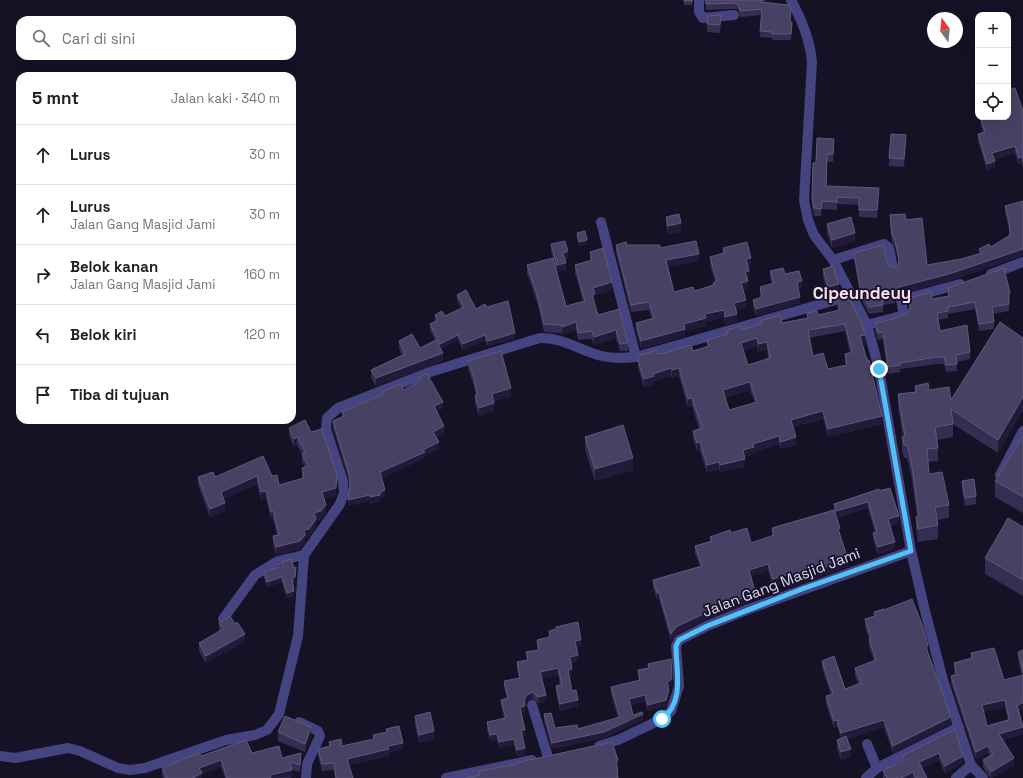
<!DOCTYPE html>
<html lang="id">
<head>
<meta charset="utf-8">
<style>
  body { margin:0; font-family:"Space Grotesk",sans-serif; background:#f6f6f6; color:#202124 }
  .controls { position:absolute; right:12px; top:12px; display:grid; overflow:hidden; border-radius:8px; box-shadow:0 4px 16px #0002 }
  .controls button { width:36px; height:36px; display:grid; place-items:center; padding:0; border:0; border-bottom:1px solid #e0e0e0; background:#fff; color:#202124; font:20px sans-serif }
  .compass { position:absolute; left:927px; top:12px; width:36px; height:36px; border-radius:50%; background:#fff; box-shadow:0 4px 16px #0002; rotate:345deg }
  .stop { position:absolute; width:12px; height:12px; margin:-9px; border:3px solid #4fc3f7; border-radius:50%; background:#fff }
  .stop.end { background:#4fc3f7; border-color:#fff; box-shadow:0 1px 4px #0008 }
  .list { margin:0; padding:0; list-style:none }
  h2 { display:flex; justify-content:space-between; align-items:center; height:52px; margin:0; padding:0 16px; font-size:17px }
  h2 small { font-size:13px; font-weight:400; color:#757577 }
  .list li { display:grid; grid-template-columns:26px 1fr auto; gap:12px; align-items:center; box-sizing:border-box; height:60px; padding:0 16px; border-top:1px solid #e0e0e0 }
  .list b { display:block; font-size:15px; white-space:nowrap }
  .list p { margin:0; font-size:13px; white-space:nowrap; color:#757577 }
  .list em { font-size:13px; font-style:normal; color:#757577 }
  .icon { flex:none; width:22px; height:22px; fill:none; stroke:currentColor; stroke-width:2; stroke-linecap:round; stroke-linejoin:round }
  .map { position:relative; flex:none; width:1023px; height:778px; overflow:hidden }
  .search { position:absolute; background:#fff; box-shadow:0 4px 16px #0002; left:16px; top:16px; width:280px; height:44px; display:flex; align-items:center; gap:10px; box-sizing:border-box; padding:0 14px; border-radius:12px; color:#757577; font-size:15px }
  .panel { position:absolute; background:#fff; box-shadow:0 4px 16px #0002; left:16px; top:72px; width:280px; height:352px; border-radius:12px }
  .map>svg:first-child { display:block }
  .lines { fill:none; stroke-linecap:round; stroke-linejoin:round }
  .minor { stroke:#454380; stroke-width:10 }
  .wall { fill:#352e52; fill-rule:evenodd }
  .shaded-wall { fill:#211b39 }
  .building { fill:#474164; stroke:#5f597c; fill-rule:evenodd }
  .route { stroke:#4fc3f7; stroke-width:5 }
  .labels { text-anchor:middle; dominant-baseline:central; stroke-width:3.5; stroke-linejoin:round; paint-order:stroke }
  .street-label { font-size:15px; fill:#dfdbfb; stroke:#161226 }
  .quarter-label { font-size:17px; font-weight:bold; fill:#fbddf0; stroke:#161226 }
</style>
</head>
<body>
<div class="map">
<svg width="1023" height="778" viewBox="0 0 1023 778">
  <rect width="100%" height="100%" fill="#161226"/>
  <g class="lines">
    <g class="minor">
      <polyline points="699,0 699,12 703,18 734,15"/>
      <path d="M791,0C802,20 810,39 812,62L804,200L808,220L814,235L833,260L867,325L879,369L911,551L924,607L943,680L971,765L983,778"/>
      <polyline points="601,222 636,357"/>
      <polyline points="833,260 884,244 889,248 893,268"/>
      <polyline points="991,274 1023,262"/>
      <polyline points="867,325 904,315 901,300 960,284"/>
      <polyline points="1000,475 1023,431"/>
      <polyline points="223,619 255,575 278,561 304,555"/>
      <polyline points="532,705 548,757"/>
      <polyline points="299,722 318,731 320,736 307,764 306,778"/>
      <polyline points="867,744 877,768"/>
      <polyline points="599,746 618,740 662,719 671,711 679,686 676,646 679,640 707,626 749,609 911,551"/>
      <path d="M0,756L15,758L68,748L80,751L118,768L130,770L145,768L226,740L255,735L267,730L279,714L298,636L304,555L340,504L344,493L343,481L326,429L327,418L338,408L430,372L540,338C562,337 581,351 602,356C614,359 625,358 636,357L853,295"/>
      <polyline points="446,778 532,760"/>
      <polyline points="866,778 877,768 959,727"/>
      <polyline points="956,778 971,765"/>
    </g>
  </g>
  <g class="wall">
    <polygon points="684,0 693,0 692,5 684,5"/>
    <polygon points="705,0 769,0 769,3 791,15 790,22 792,22 791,40 772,40 772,38 760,37 762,15 740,17 738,9 734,9 706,10"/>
    <polygon points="721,23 720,33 707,32 707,24"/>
    <polygon points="1023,111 1023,169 1022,164 1019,165 1015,153 994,159 995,168 987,170 978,141 978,134 983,133 981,126 981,120 988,118 988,117 1008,117"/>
    <polygon points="906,144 904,167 889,166 889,158"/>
    <polygon points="834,146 833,162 827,162 827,186 879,196 877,218 859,217 859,205 837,204 837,210 822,209 821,216 814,216 812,207 813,163 816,163"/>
    <polygon points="1005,206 1021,256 949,281 899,294 895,298 895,303 883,305 883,312 869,314 861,299 854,260 854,253 894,268 898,266 899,263 895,247 892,242 890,222 890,215 906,220 927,265 961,259 979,254 979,249 991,247 1010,235 1009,228 1005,213"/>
    <polygon points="666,217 681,232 668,234 666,225"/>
    <polygon points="827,224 855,241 832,248 827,233"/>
    <polygon points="577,233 587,244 579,246 577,237"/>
    <polygon points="551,244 568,258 565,259 566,270 557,272 551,251"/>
    <polygon points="616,245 660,248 699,261 668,267 674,292 694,291 713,285 713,283 715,282 710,265 710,257 723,253 723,248 751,266 748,266 749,278 747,278 748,288 743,290 746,307 736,310 737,321 725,325 724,317 706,322 706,326 685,331 685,336 641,349 636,330 636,323 652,319 649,310 631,312 616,252"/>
    <polygon points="590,252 612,290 595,295 595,302 594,302 598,315 619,309 628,343 628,351 620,351 616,338 594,345 592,339 578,340 576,330 562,334 561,333 544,332 538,305 527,273 527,265 566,306 583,301 575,273 575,265 590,261"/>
    <polygon points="823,269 839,292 828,295 823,277"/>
    <polygon points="770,271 785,274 802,287 798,288 800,303 756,316 753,307 753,300 761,298 760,294 760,287 772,284 770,278"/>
    <polygon points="948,288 1010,293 1010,300 1009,300 1009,311 993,314 994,322 994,329 979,331 975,309 948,314 948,318 938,320 940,331 970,352 970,359 957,362 957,371 946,372 944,364 936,364 900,369 900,372 888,374 883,339 878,340 875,330 875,323 894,319 908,313 910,309 909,305 909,298 932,299 948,297"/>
    <polygon points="457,295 476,309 487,307 515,339 488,346 485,341 463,350 458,340 441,349 443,361 376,386 371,378 371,370 402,355 399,349 399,341 420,348 435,340 430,330 430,324 436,322 435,320 435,315 445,316 461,308 457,300"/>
    <path d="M837,299L865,343H862L882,424L828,437L823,418L819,420L793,427L796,445L781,449L779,444L754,452V454L745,457V467L720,472L719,469L707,473L700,450L697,451L693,438V431L699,429L692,406L688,407L679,376L672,378L671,376L654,381V384L644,387L638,368V356L693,351L707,347V340L760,324V321L782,323L807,318V313L818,315L838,310L837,306ZM845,331L850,353L845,354V362L846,365L828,369L813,356L809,338ZM757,346L758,352L767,349L768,359L748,365L743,350ZM750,390L755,403L729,410L725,397Z"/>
    <polygon points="1023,338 1023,410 998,453 953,424 953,437 937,440 938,448 938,461 928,462 929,474 949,505 949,518 937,520 938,525 938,539 918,542 916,530 916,517 917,517 911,473 907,458 904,458 902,450 902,437 903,437 898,407 898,394 915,392 915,386 929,390 951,400"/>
    <polygon points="468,361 511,396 494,401 494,411 479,416 475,404 475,396 476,395 474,386 468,369"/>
    <polygon points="419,377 443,408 437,411 444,433 436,437 439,449 425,455 425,458 381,478 385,497 380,498 380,501 370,504 370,501 348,506 350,488 349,480 333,428 333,421 342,417 342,412 382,394 382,392 403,390 419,382"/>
    <polygon points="305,420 336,496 324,499 326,513 321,519 316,521 316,527 309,536 305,538 305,543 300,549 276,555 273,544 273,536 277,535 273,519 271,519 266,498 261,500 257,484 223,499 225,511 210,517 198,485 198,477 272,476 279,485 302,479 302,468 305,467 302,462 302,454 297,445 294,447 289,436 289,428"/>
    <polygon points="1023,436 1023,513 995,497 995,481"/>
    <polygon points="585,437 633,470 595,481 585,449"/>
    <polygon points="962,481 976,496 976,504 965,506 962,489"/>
    <polygon points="879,491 899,523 890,526 895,549 878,554 873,540 873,533 875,533 868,508 837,518 840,535 848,566 790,587 789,581 773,586 768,571 751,576 755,598 748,600 748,603 705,620 676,634 671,641 659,599 657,599 653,587 653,580 700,566 695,553 695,546 710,542 710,537 731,533 751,543 772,536 772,528 834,510 834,504"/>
    <polygon points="1023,527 1023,596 985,574 985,558"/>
    <polygon points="282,562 294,568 296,573 295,582 293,583 294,596 287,598 282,582 267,587 264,577 264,572 282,566"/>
    <polygon points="884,610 928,654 951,724 893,753 884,727 847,739 851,757 841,760 837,748 837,740 841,738 837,727 834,728 826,704 826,696 831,695 822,668 822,661 845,689 858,684 855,675 855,668 874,661 869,646 869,639 865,627 865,619 874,617 874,612"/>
    <polygon points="219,623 245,641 206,663 199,651 199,643 219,631"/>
    <polygon points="556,627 581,646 576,647 578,661 571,663 572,675 569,676 572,691 578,706 560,711 556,692 556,686 560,685 558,674 542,678 546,701 538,703 533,699 527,701 525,705 525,712 521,713 525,736 522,736 525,755 517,756 514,745 499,748 497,740 490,741 487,729 487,722 504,718 501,706 501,700 507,698 504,687 504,681 519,678 517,668 517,662 527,660 526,652 537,650 537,640 549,638 549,631 556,629"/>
    <path d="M1023,650V710L1019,711L1023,727V734L1003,740L1014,765L992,778H990L983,767V760L990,755L988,753L976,759L951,683V676L955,675L954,670V663L971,658V653L1004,680L1022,675L1018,659V652ZM1005,707L1008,720L987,726L983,712Z"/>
    <polygon points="648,664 672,685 668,687 669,696 666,706 648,711 645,701 630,705 633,715 643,720 604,738 552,749 544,721 544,714 555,728 578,729 618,718 611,694 611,687 639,681 638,677 638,670 648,668"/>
    <polygon points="415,716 434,739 419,743 415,724"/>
    <polygon points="386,729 403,749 389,752 389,756 349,765 353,778 335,778 334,770 322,771 318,756 318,749 329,747 329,742 342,746 373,740 373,735 386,732"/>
    <polygon points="955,729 963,763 945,773 939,760 922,768 927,778 882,778 883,778 883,770 902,762 902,756"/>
    <polygon points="278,732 311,735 305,752 278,741"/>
    <polygon points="252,753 301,761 300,772 292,770 292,777 290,778 225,778 221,767 202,774 202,778 163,778 162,775 162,768 201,756"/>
  </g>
  <g class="shaded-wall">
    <polygon points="764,0 769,0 769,3 760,2"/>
    <polygon points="721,15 721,23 720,33 720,25"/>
    <polygon points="906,135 906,144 904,167 904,159"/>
    <polygon points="1015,146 1015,153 992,159 992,153"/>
    <polygon points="1022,157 1022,164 1019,165 1019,158"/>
    <polygon points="995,161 995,168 987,170 987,164"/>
    <polygon points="879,188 879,196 877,218 877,210"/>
    <polygon points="681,223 681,232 668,234 668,226"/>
    <polygon points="855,233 855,241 832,248 832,240"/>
    <polygon points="587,240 587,244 579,246 579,242"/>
    <polygon points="1023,249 1023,255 949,281 899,294 895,298 895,291 899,287"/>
    <polygon points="568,251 568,258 563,259 563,253"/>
    <polygon points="699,254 699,261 666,268 666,260"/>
    <polygon points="751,258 751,266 746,267 746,259"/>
    <polygon points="566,263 566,270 557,272 557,265"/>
    <polygon points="749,271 749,278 745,279 745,272"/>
    <polygon points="748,281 748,288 741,290 741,283"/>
    <polygon points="802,281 802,287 797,289 797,282"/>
    <polygon points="612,282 612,290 595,295 595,302 592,303 592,295 593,288"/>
    <polygon points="839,284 839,292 828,295 828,287"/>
    <polygon points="800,297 800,303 756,316 756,309"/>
    <polygon points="746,300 746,307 734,310 734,303"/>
    <polygon points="724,310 724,317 706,322 706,326 685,331 685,336 641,349 641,341 705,314"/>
    <polygon points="737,314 737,321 725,325 725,317"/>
    <polygon points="576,322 576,330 562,334 562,327"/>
    <polygon points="616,330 616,338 594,345 594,337"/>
    <polygon points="515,333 515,339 488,346 488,341"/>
    <polygon points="458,335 458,340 440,350 440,344"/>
    <polygon points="485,335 485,341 463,350 463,344"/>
    <polygon points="865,335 865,343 860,344 860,336"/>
    <polygon points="757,338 757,346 741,350 741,343"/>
    <polygon points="767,342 767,349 758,352 758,344"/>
    <polygon points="443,353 443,361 376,386 376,378"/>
    <polygon points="671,368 671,376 654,381 654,384 644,387 644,379 653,374"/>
    <polygon points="679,368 679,376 672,378 672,370"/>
    <polygon points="750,382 750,390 723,397 723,390"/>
    <polygon points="511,388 511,396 492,402 492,394"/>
    <polygon points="1023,397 1023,410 998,453 998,440"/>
    <polygon points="692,398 692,406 688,407 688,399"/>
    <polygon points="443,402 443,408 434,413 434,406"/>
    <polygon points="494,403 494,411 479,416 479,408"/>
    <polygon points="823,411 823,418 791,428 791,420"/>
    <polygon points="882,416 882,424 828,437 828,429"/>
    <polygon points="444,426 444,433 433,438 433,432"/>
    <polygon points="779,436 779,444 754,452 754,454 743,458 743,450 753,444"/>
    <polygon points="297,437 297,445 294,447 294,439"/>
    <polygon points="796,437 796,445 781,449 781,442"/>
    <polygon points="439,442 439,449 425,455 425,458 380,479 380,472"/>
    <polygon points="700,442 700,450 697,451 697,443"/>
    <polygon points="633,458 633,470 595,481 595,469"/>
    <polygon points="745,459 745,467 720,472 720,465"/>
    <polygon points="719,462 719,469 707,473 707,465"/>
    <polygon points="337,474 336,496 322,500 322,492"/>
    <polygon points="257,476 257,484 221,500 221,492"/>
    <polygon points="385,490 385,497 380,498 380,501 370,504 370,497 380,492"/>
    <polygon points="266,491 266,498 261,500 261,492"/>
    <polygon points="370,495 370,501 348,506 348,500"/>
    <polygon points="868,502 868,508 836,518 836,511"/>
    <polygon points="225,503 225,511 210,517 210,509"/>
    <polygon points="326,505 326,513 321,519 316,521 316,527 309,536 305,538 305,543 300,549 276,555 276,547 304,530 314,513"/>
    <polygon points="273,511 273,519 271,519 271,512"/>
    <polygon points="899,516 899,523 888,526 888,519"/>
    <polygon points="840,528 840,535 838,529"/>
    <polygon points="895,542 895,549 878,554 878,547"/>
    <polygon points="848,559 848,566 790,587 790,580"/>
    <polygon points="768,564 768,571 749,577 749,570"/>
    <polygon points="296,567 295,582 292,583 292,578"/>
    <polygon points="789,574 789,581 773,586 773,579"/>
    <polygon points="282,577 282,582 267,587 267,582"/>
    <polygon points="294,591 294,596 287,598 287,593"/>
    <polygon points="755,591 755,598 748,600 748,603 705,620 676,634 671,641 671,634 676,627 705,613 747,594"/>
    <polygon points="659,592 659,599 657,599 657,593"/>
    <polygon points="245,634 245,641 206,663 206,656"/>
    <polygon points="581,640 581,646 575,648 575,641"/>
    <polygon points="928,646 928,654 926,647"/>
    <polygon points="578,655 578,661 570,663 570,657"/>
    <polygon points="558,668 558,674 540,678 540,672"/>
    <polygon points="572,669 572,675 568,676 568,670"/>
    <polygon points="672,679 672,685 667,688 667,682"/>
    <polygon points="669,690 669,696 666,706 648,711 648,705"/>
    <polygon points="533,692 533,699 527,701 524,706 525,706 525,712 520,713 520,707 527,695"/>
    <polygon points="546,695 546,701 538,703 538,697"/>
    <polygon points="645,695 645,701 629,705 629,699"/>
    <polygon points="578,700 578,706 560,711 560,704"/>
    <polygon points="1005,700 1005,707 982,712 982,705"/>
    <polygon points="1023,703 1023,710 1017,712 1017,705"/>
    <polygon points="643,714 643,720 604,738 552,749 552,743"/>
    <polygon points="951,717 951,724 893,753 893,746"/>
    <polygon points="837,720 837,727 834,728 834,721"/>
    <polygon points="884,720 884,727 841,741 841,733"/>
    <polygon points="311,727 311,735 305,752 305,744"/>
    <polygon points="1023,727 1023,734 999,741 999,734"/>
    <polygon points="521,730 525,730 525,736 521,737"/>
    <polygon points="434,731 434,739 419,743 419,735"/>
    <polygon points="497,734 497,740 490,741 490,735"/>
    <polygon points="514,739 514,745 499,748 499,742"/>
    <polygon points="403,743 403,749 389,752 389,756 347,766 347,759 388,746"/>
    <polygon points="988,746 988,753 976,759 976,752"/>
    <polygon points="525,748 525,755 517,756 517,750"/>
    <polygon points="851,749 851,757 841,760 841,752"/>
    <polygon points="301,753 301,761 300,772 300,765"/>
    <polygon points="939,753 939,760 919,769 919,762"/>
    <polygon points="963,756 963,763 945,773 945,766"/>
    <polygon points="1014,758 1014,765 992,778 991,778 991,772"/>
    <polygon points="221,760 221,767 202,774 202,778 193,778 199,768"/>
    <polygon points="618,760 618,767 616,767 616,761"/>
    <polygon points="292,770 292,777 270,778 270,775"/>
    <polygon points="913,772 913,778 901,778"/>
  </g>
  <g class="building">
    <polygon points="684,0 693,0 692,1 684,1"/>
    <polygon points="705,0 764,0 760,2 789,5 791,9 790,22 792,22 791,34 772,34 772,32 760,31 762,9 740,11 738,4 734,3 706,4"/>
    <polygon points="721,15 720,25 707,24 708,16"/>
    <polygon points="1015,88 1023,111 1023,162 1022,157 1019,158 1015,146 992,153 995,161 987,164 978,134 985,132 981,120 990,117 1008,117 1008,90"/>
    <polygon points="891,134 906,135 904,159 889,158"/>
    <polygon points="817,138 834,139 833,154 827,154 826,186 879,188 877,210 859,210 859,198 837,197 837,202 822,201 821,209 814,208 812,199 813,163 816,163"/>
    <polygon points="1023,201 1023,249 949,274 899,287 895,291 895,296 882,298 883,305 869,307 861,292 854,253 883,245 888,265 894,268 898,266 899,260 895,240 892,235 890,215 905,214 906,220 922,218 927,265 961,259 982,253 979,249 989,244 991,247 1010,235 1009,221 1005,206"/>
    <polygon points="679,214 681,223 668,226 666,217"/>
    <polygon points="851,217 855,233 832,240 827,224"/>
    <polygon points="585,231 587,240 579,242 577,233"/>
    <polygon points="565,241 568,251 563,253 566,263 557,265 551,244"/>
    <polygon points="696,241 699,254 666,260 674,292 693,287 694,291 714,285 713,283 717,281 710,257 724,253 723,248 747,242 751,258 746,259 749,271 745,272 748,281 741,283 746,300 734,303 737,314 725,317 724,310 705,314 706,318 684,324 685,329 641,341 636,323 654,318 649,302 631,305 616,245 626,242 627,245 660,245 660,248"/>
    <polygon points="603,248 612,282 593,288 595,294 592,295 598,315 619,309 628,343 620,344 616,330 594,337 592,331 578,333 576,322 562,327 561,325 544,324 538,298 527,265 553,258 566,306 585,301 575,265 592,260 590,252"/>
    <polygon points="833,266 839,284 828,287 823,269"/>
    <polygon points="783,268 785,274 799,271 802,281 797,282 800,297 756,309 753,300 762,297 760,287 774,283 770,271"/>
    <polygon points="1004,268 1010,293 1008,293 1009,304 992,307 994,322 979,324 975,302 948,307 948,311 937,313 940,331 967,325 970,352 956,355 957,364 946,365 944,357 936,357 900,363 900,365 888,367 883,332 878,333 875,323 894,319 894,318 908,313 910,307 909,298 931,292 932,299 949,296 948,288"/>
    <polygon points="466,290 476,309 485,304 487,307 508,301 515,333 488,341 485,335 463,344 458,335 440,344 430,324 438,320 435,315 442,311 445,316 464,307 457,295"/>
    <path d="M848,296L862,324L865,335L860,336L867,360H869L882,416L828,429L823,411L819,412L791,420L796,437L781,442L779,436L753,444L754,447L743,450L745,459L720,465L719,462L707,465L700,442L697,443L693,431L702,428L692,398L688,399L679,368L672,370L671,368L653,374L654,376L644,379L638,361L639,360L638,356L657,350L658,354L665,353L691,345L693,351L709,346L707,340L728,334V330L740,326L741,330L761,324L760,321L780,315L782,323L808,318L807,313L817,311L818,315L840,310L837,299ZM845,324L852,352L845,354L847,365L828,369L823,353L813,356L808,330ZM757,338L758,344L767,342L770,358L748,365L741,343ZM750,382L757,402L729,410L723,390Z"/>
    <polygon points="1000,322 1023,338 1023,397 998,440 951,409 953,424 935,427 938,448 927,449 929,474 942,472 949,505 935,507 938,525 918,529 916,517 919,516 911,460 907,445 904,445 902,437 905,436 898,394 916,392 915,386 928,383 929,390 949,387 951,400"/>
    <polygon points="412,334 420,348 436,340 443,353 376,378 371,370 405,354 399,341"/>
    <polygon points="501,351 511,388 492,394 494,403 479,408 475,396 477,395 474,378 468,361"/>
    <polygon points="427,374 443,402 434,406 444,426 433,432 439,442 423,450 425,452 380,472 385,490 380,492 380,495 370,497 370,495 348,500 350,486 349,474 333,421 344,416 342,412 381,395 383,394 382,392 401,384 403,390 421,381 419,377"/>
    <polygon points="305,420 311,432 322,429 337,474 336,488 322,492 326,505 321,511 314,513 316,519 309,529 304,530 305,535 300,541 276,547 273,536 279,535 273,511 271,512 266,491 261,492 257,476 221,492 225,503 210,509 198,477 213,472 215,477 263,456 272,476 277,475 279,485 304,478 302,468 308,466 302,454 305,452 297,437 294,439 289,428"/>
    <polygon points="623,425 633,458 595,469 585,437"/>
    <polygon points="1023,436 1023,497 995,481"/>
    <polygon points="974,479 976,496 965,498 962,481"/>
    <polygon points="890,488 899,516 888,519 895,542 878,547 873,533 877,532 868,502 836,511 834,504 879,489 879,491"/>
    <polygon points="834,510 840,528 838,529 848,559 790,580 789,574 773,579 768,564 749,570 755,591 747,594 748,596 705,613 676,627 671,634 659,592 657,593 653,580 702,566 695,546 712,541 710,537 730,530 731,533 747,528 751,543 774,535 772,528"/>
    <polygon points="1008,518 1023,527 1023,580 985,558"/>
    <polygon points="291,559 294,568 296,567 295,577 292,578 294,591 287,593 282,577 267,582 264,572 283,566 282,562"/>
    <polygon points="912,599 923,627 928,646 926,647 951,717 893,746 884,720 841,733 837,720 834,721 826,696 833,694 822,661 834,656 845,689 861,683 855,668 876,660 869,639 871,638 865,619 875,616 874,612 884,609 884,610"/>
    <polygon points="230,616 235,624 237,622 245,634 206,656 199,643 223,629 219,623"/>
    <polygon points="578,622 581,640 575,641 578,655 570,657 572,669 568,670 572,691 576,690 578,700 560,704 556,686 562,684 558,668 540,672 546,695 538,697 533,692 527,695 524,700 525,706 520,707 525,730 521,730 525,748 517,750 514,739 499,742 497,734 490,735 487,722 506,718 501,700 508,698 504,681 520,678 517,662 528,660 526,652 539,650 537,640 550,637 549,631 556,629 556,627"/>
    <path d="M994,648L1004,680L1023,675V703L1017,705L1023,727L999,734L1014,758L991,772L983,760L993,754L988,746L976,752L951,676L957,674L954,663L972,658L971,653ZM1005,700L1009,718L1008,720L987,726L982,705Z"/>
    <polygon points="1023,650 1023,673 1018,652"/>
    <polygon points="671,659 672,679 667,682 669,690 666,700 648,705 645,695 629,699 633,715 642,712 643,714 604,732 552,743 544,714 551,713 555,728 577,725 578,729 620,717 611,687 640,680 638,670 649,668 648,664"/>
    <polygon points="430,712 434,731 419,735 415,716"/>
    <polygon points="285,716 311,727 305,744 278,732"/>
    <polygon points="399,726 403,743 388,746 389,749 347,759 353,778 336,778 334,763 322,764 318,749 330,746 329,742 341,739 342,746 374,739 373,735 387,732 386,729"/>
    <polygon points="955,729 963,756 945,766 939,753 919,762 927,778 916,778 913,772 901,778 887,778 883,770 904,761 902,756"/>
    <polygon points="846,736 851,749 841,752 837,740"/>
    <polygon points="246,740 252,753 279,746 282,758 301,753 300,765 290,762 292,770 270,775 271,778 227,778 221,760 199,768 202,773 193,778 166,778 162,768 199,753 201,756"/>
    <polygon points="612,742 618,760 616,761 618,772 617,772 618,778 464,778 480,775 479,771 513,765 520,762"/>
  </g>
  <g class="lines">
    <path class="route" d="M662,719C685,702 676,671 676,646L679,640L707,626L802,589L911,551L879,369"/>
  </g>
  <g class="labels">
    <g class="street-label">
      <text transform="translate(781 582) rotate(-21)">Jalan Gang Masjid Jami</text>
    </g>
    <g class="quarter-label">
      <text x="862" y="293">Cipeundeuy</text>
    </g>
  </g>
</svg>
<div class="controls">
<button>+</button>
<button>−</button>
<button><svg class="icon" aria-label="locate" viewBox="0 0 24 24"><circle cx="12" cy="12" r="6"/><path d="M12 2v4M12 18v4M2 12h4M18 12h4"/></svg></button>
</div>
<svg class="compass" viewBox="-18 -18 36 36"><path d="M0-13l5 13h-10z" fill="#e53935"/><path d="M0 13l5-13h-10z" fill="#757577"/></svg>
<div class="stop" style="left:662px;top:719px"></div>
<div class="stop end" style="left:879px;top:369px"></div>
<div class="search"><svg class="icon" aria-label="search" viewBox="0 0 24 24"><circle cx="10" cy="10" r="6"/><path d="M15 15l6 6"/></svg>Cari di sini</div>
<section class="panel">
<h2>5 mnt<small>Jalan kaki · 340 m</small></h2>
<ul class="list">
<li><svg class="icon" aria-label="ahead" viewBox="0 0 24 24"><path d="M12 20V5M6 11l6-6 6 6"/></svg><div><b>Lurus</b></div><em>30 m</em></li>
<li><svg class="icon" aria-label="ahead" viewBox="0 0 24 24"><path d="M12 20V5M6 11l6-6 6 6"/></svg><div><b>Lurus</b><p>Jalan Gang Masjid Jami</p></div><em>30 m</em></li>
<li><svg class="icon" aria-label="right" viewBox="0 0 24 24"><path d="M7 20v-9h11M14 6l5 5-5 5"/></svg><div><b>Belok kanan</b><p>Jalan Gang Masjid Jami</p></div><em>160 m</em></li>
<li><svg class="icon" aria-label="left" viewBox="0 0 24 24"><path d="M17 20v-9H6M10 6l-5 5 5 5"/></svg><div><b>Belok kiri</b></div><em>120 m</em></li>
<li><svg class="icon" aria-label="arrive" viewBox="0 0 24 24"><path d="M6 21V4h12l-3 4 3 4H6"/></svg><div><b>Tiba di tujuan</b></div></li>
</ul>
</section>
</div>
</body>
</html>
